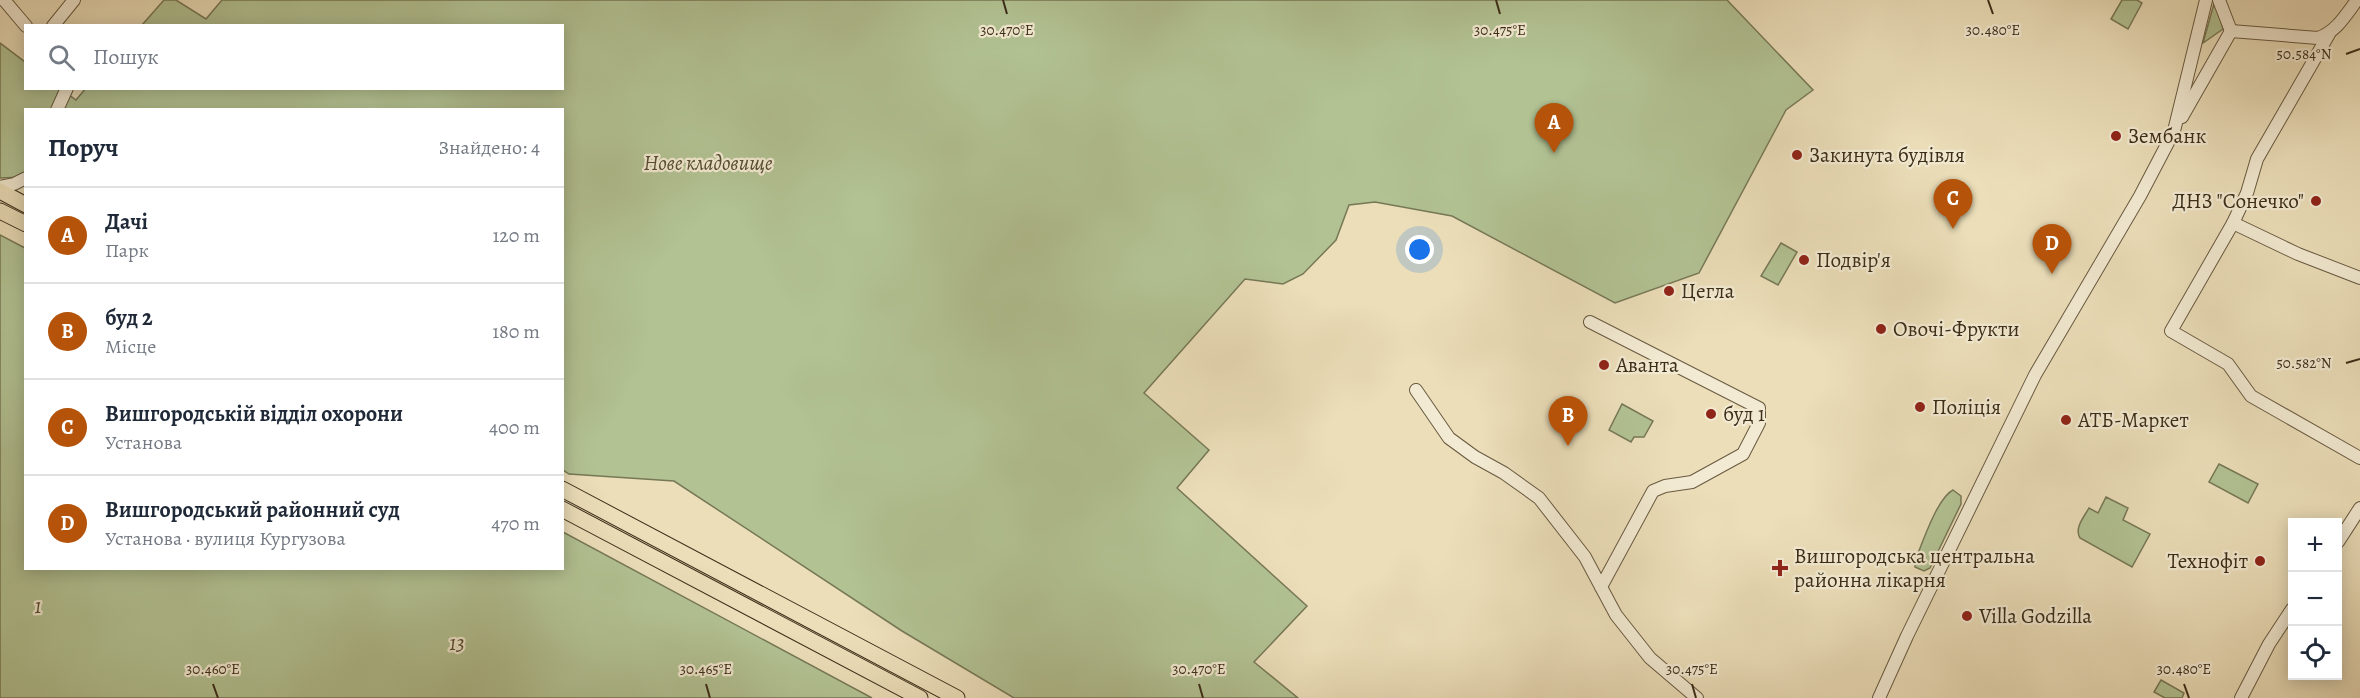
<!DOCTYPE html>
<html lang="uk">
<head>
<meta charset="utf-8">
<style>
  body { margin:0; font-family:Alegreya,serif; background:#f2f2f3; color:#1f2937 }
  .controls { position:absolute; right:18px; bottom:18px; display:grid; overflow:hidden; border-radius:0px; box-shadow:0 3px 15px #0003 }
  .controls button { width:54px; height:54px; display:grid; place-items:center; padding:0; border:0; border-bottom:2px solid #e0e1e3; background:#fff; color:#1f2937; font:30px sans-serif }
  .you { position:absolute; left:1420px; top:250px; width:21px; height:21px; margin:-15px; border:4px solid #fff; border-radius:50%; background:#1a73e8; box-shadow:0 0 0 9px #1a73e833 }
  .badge { display:grid; place-items:center; width:39px; height:39px; border-radius:50%; background:#b45309; color:#fff; font-size:20px; font-weight:700 }
  .pin { position:absolute; translate:-50% -50px; filter:drop-shadow(0 2px 3px #0008) }
  .pin::after { content:''; position:absolute; top:32px; width:21px; height:18px; background:inherit; clip-path:polygon(0 0,100% 0,50% 100%) }
  .list { margin:0; padding:0; list-style:none }
  h2 { display:flex; justify-content:space-between; align-items:center; height:78px; margin:0; padding:0 24px; font-size:26px }
  h2 small { font-size:20px; font-weight:400; color:#747a83 }
  .list li { display:grid; grid-template-columns:39px 1fr auto; gap:18px; align-items:center; box-sizing:border-box; height:96px; padding:0 24px; border-top:2px solid #e0e1e3 }
  .list b { display:block; font-size:22px; white-space:nowrap }
  .list p { margin:0; font-size:20px; white-space:nowrap; color:#747a83 }
  .list em { font-size:20px; font-style:normal; color:#747a83 }
  .icon { flex:none; width:33px; height:33px; fill:none; stroke:currentColor; stroke-width:2; stroke-linecap:round; stroke-linejoin:round }
  .map { position:relative; flex:none; width:2360px; height:698px; overflow:hidden }
  .search { position:absolute; background:#fff; box-shadow:0 3px 15px #0003; left:24px; top:24px; width:540px; height:66px; display:flex; align-items:center; gap:15px; box-sizing:border-box; padding:0 21px; border-radius:0px; color:#747a83; font-size:22px }
  .panel { position:absolute; background:#fff; box-shadow:0 3px 15px #0003; left:24px; top:108px; width:540px; height:462px; border-radius:0px }
  .map>svg:first-child { display:block }
  .green { fill:#b2c293; stroke:#777856; stroke-width:1.5 }
  .lines { fill:none; stroke-linecap:round; stroke-linejoin:round }
  .minor-casing { stroke:#685940; stroke-width:14 }
  .major-casing { stroke:#3c2d18; stroke-width:17 }
  .minor { stroke:#f2ead2; stroke-width:12 }
  .major { stroke:#ebdeb9; stroke-width:15 }
  .ticks { fill:none; stroke:#3c2d18; stroke-width:2 }
  .poi-dot { fill:#8f2418; stroke:#f2ead2; stroke-width:2 }
  .labels { text-anchor:middle; dominant-baseline:central; stroke-width:4.5; stroke-linejoin:round; paint-order:stroke }
  .poi-label { font-size:21px; fill:#3c2d18; stroke:#f2ead2; text-anchor:start }
  .park-label { font-size:21px; font-style:italic; fill:#544b31; stroke:#f2ead2 }
  .ticks-label { font-size:15px; text-anchor:middle; fill:#3c2d18; stroke:#f2ead2; stroke-width:4.5; stroke-linejoin:round; paint-order:stroke }
</style>
</head>
<body>
<div class="map">
<svg width="2360" height="698" viewBox="0 0 2360 698">
  <rect width="100%" height="100%" fill="#ebdeb9"/>
  <filter id="stains"><feTurbulence type="fractalNoise" baseFrequency=".00333" numOctaves="4"/><feColorMatrix values="0 0 0 0 .2 0 0 0 0 .09 0 0 0 0 .02 0 0 0 .5 -.17"/></filter>
  <radialGradient id="worn" r=".72"><stop offset=".6" stop-color="#630" stop-opacity="0"/><stop offset="1" stop-color="#630" stop-opacity=".3"/></radialGradient>
  <g class="green">
    <polygon points="164,0 176,0 206,19 222,0 1727,0 1813,90 1786,110 1699,273 1615,303 1452,216 1375,202 1349,205 1336,240 1303,274 1283,284 1245,279 1144,393 1209,450 1177,488 1307,606 1254,662 1298,698 1014,698 902,631 674,481 569,474 563,470 562,110 26,110 25,177 0,178 0,43 25,62 26,88 61,89 76,100 86,88 562,88 562,26 142,25"/>
    <polygon points="2122,0 2137,0 2142,3 2128,29 2111,19"/>
    <polygon points="2215,0 2223,29 2203,43"/>
    <polygon points="0,235 25,248 26,568 562,568 563,532 872,698 0,698"/>
    <polygon points="1781,243 1797,252 1778,285 1761,276"/>
    <polygon points="1622,404 1653,421 1644,437 1634,437 1631,442 1609,430"/>
    <polygon points="2219,464 2258,484 2248,503 2209,482"/>
    <path d="M1953,490L1961,496V504L1930,568L1924,571L1915,567V561C1922,544 1937,498 1953,490Z"/>
    <path d="M2106,497L2128,508L2123,520L2150,534L2132,567L2080,538C2074,528 2084,517 2089,508L2098,513Z"/>
    <polygon points="2161,680 2184,693 2182,698 2165,698 2154,692"/>
  </g>
  <g class="lines">
    <defs>
      <g id="minor">
        <polyline points="4,0 26,26"/>
        <polyline points="2219,0 2231,31"/>
        <polyline points="53,26 74,0"/>
        <path d="M2231,31L2318,38C2336,32 2346,15 2357,0"/>
        <polyline points="2329,34 2257,159 2247,193 2233,223 2171,331 2228,364 2251,396 2360,458"/>
        <polyline points="57,110 67,88"/>
        <polyline points="2182,117 2231,31"/>
        <polyline points="0,187 14,184 26,178"/>
        <polyline points="2233,223 2298,254 2360,278"/>
        <polyline points="1590,322 1759,408 1759,423 1743,454 1692,482 1665,486 1653,491 1601,587 1616,615 1650,658 1697,698"/>
        <polyline points="1416,390 1449,438 1475,457 1504,473 1539,498 1585,557 1601,587"/>
        <polyline points="2338,542 2360,508"/>
        <polyline points="1879,698 1907,636 2035,375 2140,196 2174,131 2206,0"/>
        <polyline points="2241,698 2269,644 2292,609"/>
      </g>
      <g id="major">
        <polyline points="0,191 26,205"/>
        <polyline points="0,211 26,224"/>
        <polyline points="562,489 957,698"/>
        <polyline points="562,509 920,698"/>
      </g>
    </defs>
    <use href="#minor" class="minor-casing"/>
    <use href="#major" class="major-casing"/>
    <use href="#minor" class="minor"/>
    <use href="#major" class="major"/>
  </g>
  <path class="ticks" d="M1003,0L1007,14M1496,0L1500,14M1988,0L1993,14M2346,54L2360,49M2346,363L2360,359M213,684L218,698M706,684L710,698M1199,684L1203,698M1692,684L1696,698M2184,684L2189,698"/>
  <g class="poi-dot">
    <circle cx="2116" cy="136" r="6"/>
    <circle cx="1797" cy="155" r="6"/>
    <circle cx="2316" cy="201" r="6"/>
    <circle cx="1804" cy="260" r="6"/>
    <circle cx="1669" cy="291" r="6"/>
    <circle cx="1881" cy="329" r="6"/>
    <circle cx="1604" cy="365" r="6"/>
    <circle cx="1920" cy="407" r="6"/>
    <circle cx="1711" cy="414" r="6"/>
    <circle cx="2066" cy="420" r="6"/>
    <circle cx="2260" cy="561" r="6"/>
    <path d="M1777 559h6v6h6v6h-6v6h-6v-6h-6v-6h6z"/>
    <circle cx="1967" cy="616" r="6"/>
  </g>
  <g class="labels">
    <g class="poi-label">
      <text x="2128" y="136">Зембанк</text>
      <text x="1809" y="155">Закинута будівля</text>
      <text x="2304" y="201" text-anchor="end">ДНЗ "Сонечко"</text>
      <text x="1816" y="260">Подвір'я</text>
      <text x="1681" y="291">Цегла</text>
      <text x="1893" y="329">Овочі-Фрукти</text>
      <text x="1616" y="365">Аванта</text>
      <text x="1932" y="407">Поліція</text>
      <text x="1723" y="414">буд 1</text>
      <text x="2078" y="420">АТБ-Маркет</text>
      <text x="1794" y="556">Вишгородська центральна<tspan x="1794" dy="24">районна лікарня</tspan></text>
      <text x="2248" y="561" text-anchor="end">Технофіт</text>
      <text x="1979" y="616">Villa Godzilla</text>
    </g>
    <g class="park-label">
      <text x="708" y="163">Нове кладовище</text>
      <text x="38" y="606">1</text>
      <text x="457" y="643">13</text>
    </g>
  </g>
  <g class="ticks-label">
    <text x="1007" y="35">30.470°E</text>
    <text x="1500" y="35">30.475°E</text>
    <text x="1993" y="35">30.480°E</text>
    <text x="2304" y="59">50.584°N</text>
    <text x="2304" y="368">50.582°N</text>
    <text x="1199" y="674">30.470°E</text>
    <text x="1692" y="674">30.475°E</text>
    <text x="213" y="674">30.460°E</text>
    <text x="706" y="674">30.465°E</text>
    <text x="2184" y="674">30.480°E</text>
  </g>
  <rect width="100%" height="100%" filter="url(#stains)"/>
  <rect width="100%" height="100%" fill="url(#worn)"/>
</svg>
<div class="controls">
<button>+</button>
<button>−</button>
<button><svg class="icon" aria-label="locate" viewBox="0 0 24 24"><circle cx="12" cy="12" r="6"/><path d="M12 2v4M12 18v4M2 12h4M18 12h4"/></svg></button>
</div>
<div class="you"></div>
<div class="pin badge" style="left:1554px;top:153px">A</div>
<div class="pin badge" style="left:1568px;top:446px">B</div>
<div class="pin badge" style="left:1953px;top:229px">C</div>
<div class="pin badge" style="left:2052px;top:274px">D</div>
<div class="search"><svg class="icon" aria-label="search" viewBox="0 0 24 24"><circle cx="10" cy="10" r="6"/><path d="M15 15l6 6"/></svg>Пошук</div>
<section class="panel">
<h2>Поруч<small>Знайдено: 4</small></h2>
<ul class="list">
<li><span class="badge">A</span><div><b>Дачі</b><p>Парк</p></div><em>120 m</em></li>
<li><span class="badge">B</span><div><b>буд 2</b><p>Місце</p></div><em>180 m</em></li>
<li><span class="badge">C</span><div><b>Вишгородській відділ охорони</b><p>Установа</p></div><em>400 m</em></li>
<li><span class="badge">D</span><div><b>Вишгородський районний суд</b><p>Установа · вулиця Кургузова</p></div><em>470 m</em></li>
</ul>
</section>
</div>
</body>
</html>
